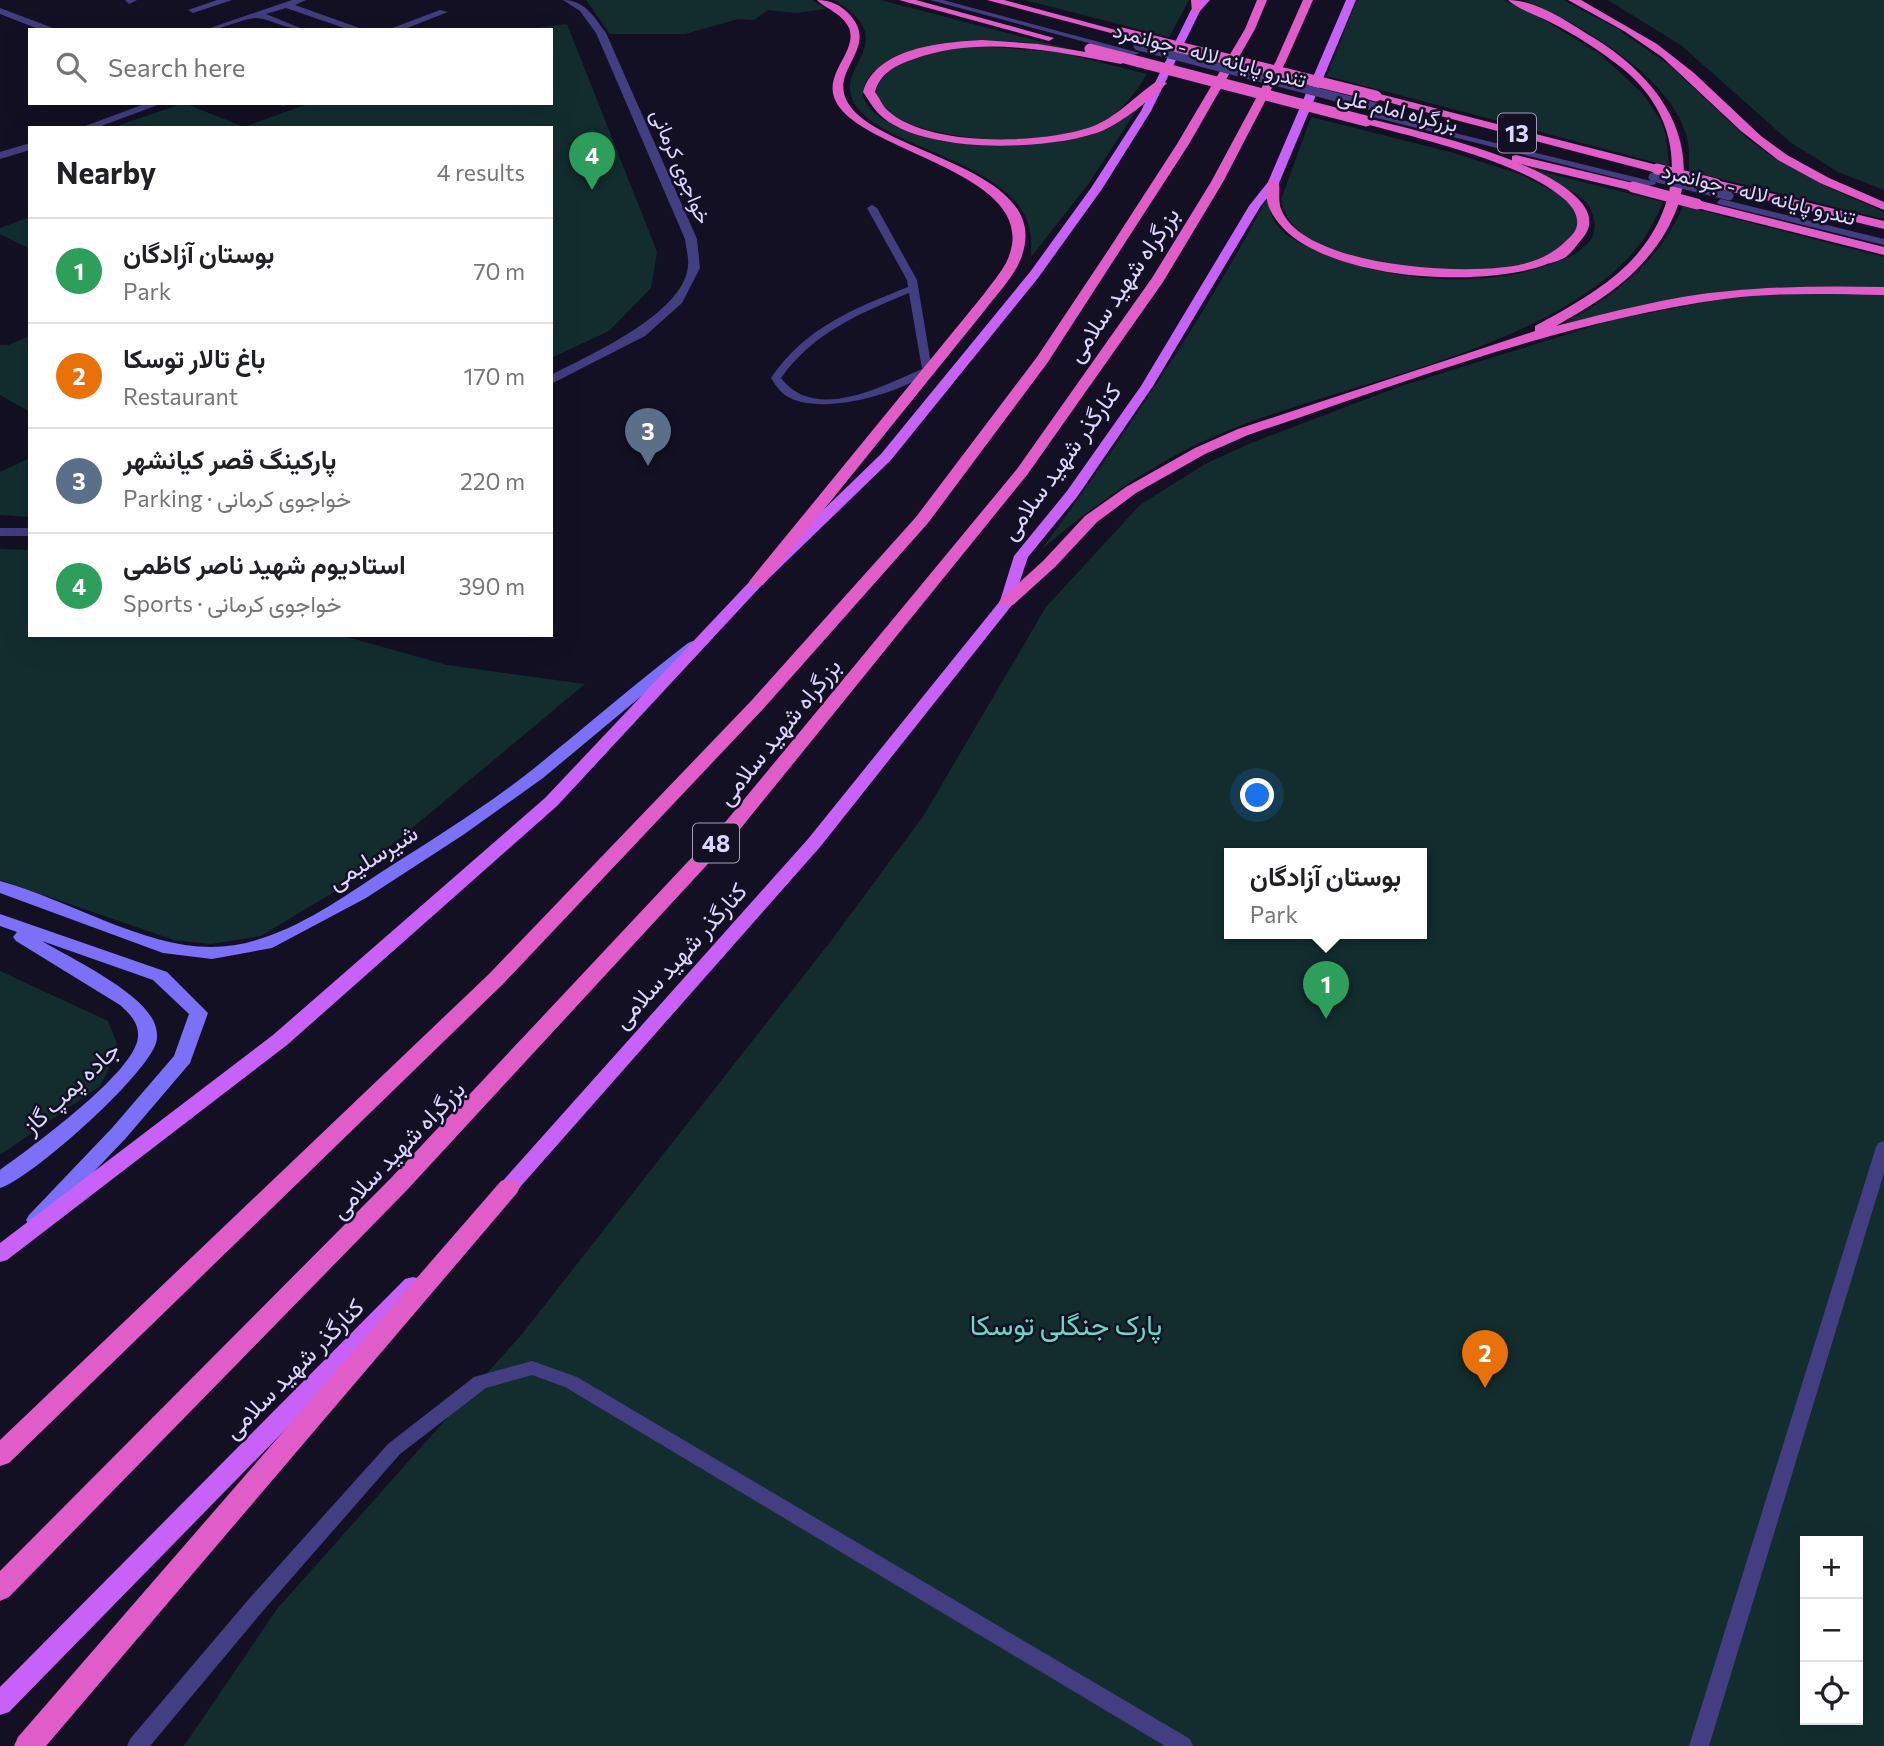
<!DOCTYPE html>
<html lang="en">
<head>
<meta charset="utf-8">
<style>
  body { margin:0; font-family:Commissioner,Vazirmatn,sans-serif; background:#f6f6f6; color:#202124 }
  .controls { position:absolute; right:21px; bottom:21px; display:grid; overflow:hidden; border-radius:0px; box-shadow:0 7px 28px #0002 }
  .controls button { width:63px; height:63px; display:grid; place-items:center; padding:0; border:0; border-bottom:2px solid #e0e0e0; background:#fff; color:#202124; font:35px sans-serif }
  .you { position:absolute; left:1258px; top:796px; width:24px; height:24px; margin:-18px; border:5px solid #fff; border-radius:50%; background:#1a73e8; box-shadow:0 0 0 10px #1a73e833 }
  .badge { display:grid; place-items:center; width:46px; height:46px; border-radius:50%; background:#ea580c; color:#fff; font-size:23px; font-weight:700 }
  .pin { position:absolute; translate:-50% -58px; filter:drop-shadow(0 2px 4px #0008) }
  .pin::after { content:''; position:absolute; top:37px; width:24px; height:21px; background:inherit; clip-path:polygon(0 0,100% 0,50% 100%) }
  .popup { position:absolute; left:1224px; top:848px; width:203px; height:91px; box-sizing:border-box; display:grid; place-content:center; border-radius:0px; background:#fff; filter:drop-shadow(0 2px 5px #0005); font-size:23px; white-space:nowrap; color:#757577 }
  .popup b { font-size:26px; color:#202124 }
  .popup::after { content:''; position:absolute; left:50%; top:100%; margin-left:-14px; border:14px solid transparent; border-top-color:#fff }
  .list { margin:0; padding:0; list-style:none }
  h2 { display:flex; justify-content:space-between; align-items:center; height:91px; margin:0; padding:0 28px; font-size:30px }
  h2 small { font-size:23px; font-weight:400; color:#757577 }
  .list li { display:grid; grid-template-columns:46px 1fr auto; gap:21px; align-items:center; box-sizing:border-box; height:105px; padding:0 28px; border-top:2px solid #e0e0e0 }
  .list b { display:block; font-size:26px; white-space:nowrap }
  .list p { margin:0; font-size:23px; white-space:nowrap; color:#757577 }
  .list em { font-size:23px; font-style:normal; color:#757577 }
  .icon { flex:none; width:38px; height:38px; fill:none; stroke:currentColor; stroke-width:2; stroke-linecap:round; stroke-linejoin:round }
  .map { position:relative; flex:none; width:1884px; height:1746px; overflow:hidden }
  .search { position:absolute; background:#fff; box-shadow:0 7px 28px #0002; left:28px; top:28px; width:525px; height:77px; display:flex; align-items:center; gap:18px; box-sizing:border-box; padding:0 24px; border-radius:0px; color:#757577; font-size:26px }
  .panel { position:absolute; background:#fff; box-shadow:0 7px 28px #0002; left:28px; top:126px; width:525px; height:511px; border-radius:0px }
  .map>svg:first-child { display:block }
  .green { fill:#132d2e; fill-rule:evenodd }
  .lines { fill:none; stroke-linecap:round; stroke-linejoin:round }
  .service { fill:#433d81; fill-rule:evenodd }
  .minor { fill:#433d81; fill-rule:evenodd }
  .secondary { fill:#7c70f8; fill-rule:evenodd }
  .primary { fill:#c861f7; fill-rule:evenodd }
  .trunk { fill:#e05cc8; fill-rule:evenodd }
  .service-bridge { stroke:#433d81; stroke-width:9 }
  .trunk-bridge { stroke:#e05cc8; stroke-width:11 }
  .labels { text-anchor:middle; dominant-baseline:central; stroke-width:5; stroke-linejoin:round; paint-order:stroke }
  .far-street-label { font-size:21px; fill:#dcd5fd; stroke:#141024 }
  .shield { fill:#141024; stroke:#a09abc; stroke-width:2 }
  .shield-label { font-size:23px; font-weight:bold; fill:#dcd5fd }
  .street-label { font-size:24px; fill:#dcd5fd; stroke:#141024 }
  .near-park-label { font-size:28px; fill:#64dac3; stroke:#141024 }
</style>
</head>
<body>
<div class="map">
<svg width="1884" height="1746" viewBox="0 0 1884 1746">
  <rect width="100%" height="100%" fill="#141024"/>
  <g class="green">
    <polygon points="586,0 812,0 826,9 795,13 768,10 754,20 738,19 685,34 610,34"/>
    <path d="M834,0H880L1081,52L1030,43L997,41L901,56C882,64 863,74 863,96C883,153 1053,151 1100,132C1118,125 1130,113 1143,100L1089,183L1031,257C1031,248 1032,238 1030,230C1018,170 912,152 870,120C809,72 915,48 834,0Z"/>
    <polygon points="1025,0 1189,0 1169,37"/>
    <polygon points="1357,0 1503,0 1536,15 1600,54 1643,94 1661,121 1666,136 1669,166 1327,76"/>
    <path d="M1524,0H1563L1616,28L1669,65L1747,138L1770,155L1823,185L1884,212V219L1689,171C1689,159 1690,146 1686,134C1669,75 1577,22 1524,0Z"/>
    <polygon points="1608,0 1884,0 1884,190 1838,172 1790,142 1682,46"/>
    <polygon points="567,24 657,252 651,288 609,331 551,358 551,128 111,128 184,103 244,127 310,103 551,103 551,30 518,30"/>
    <path d="M977,46L1058,52L1147,74C1131,99 1115,120 1086,130C1059,138 1028,141 1001,140C972,139 874,129 876,89C891,53 943,50 977,46Z"/>
    <path d="M1311,117L1454,153L1522,175L1559,194L1575,209L1579,221C1577,227 1575,236 1571,241C1567,246 1559,249 1553,253C1498,285 1362,271 1308,238C1294,229 1284,215 1281,200Z"/>
    <path d="M1491,159L1663,202C1656,218 1648,234 1637,248C1551,350 1350,381 1229,430C1158,459 1100,500 1042,549C1123,438 1206,315 1270,193C1264,224 1289,239 1315,250C1386,281 1476,290 1550,265C1565,260 1587,250 1593,235C1598,221 1591,205 1580,197C1565,184 1512,167 1491,159Z"/>
    <path d="M1683,206L1884,257V289L1740,291L1551,330C1607,303 1658,265 1683,206Z"/>
    <polygon points="30,217 30,249 0,234 0,228"/>
    <path d="M1753,293H1884V1746H184L277,1609L522,1334L831,941L924,815L1046,607L1140,505L1205,464L1251,443L1401,386L1613,320ZM1230,853H1422V933H1230ZM1805,1541H1858V1720H1805Z"/>
    <polygon points="30,336 30,412 0,395 0,345 8,345"/>
    <polygon points="30,458 30,517 0,515 0,472"/>
    <polygon points="0,549 30,550 30,635 340,635 447,665 585,684 339,889 261,936 211,944 174,940 0,880"/>
    <polygon points="0,971 108,1021 119,1049 100,1086 0,1155"/>
  </g>
  <g class="lines">
    <g class="service">
      <polygon points="930,0 943,0 1140,53 1133,55"/>
      <polygon points="1369,112 1655,182 1656,184 1649,186 1369,116"/>
      <polygon points="1721,199 1884,239 1884,245 1718,204 1717,202"/>
      <path d="M872,205L877,208L917,280L932,370C904,393 818,418 785,395C779,391 775,384 771,378C806,327 853,309 908,287L907,280L867,208ZM909,293L922,369C882,386 815,423 781,378C813,333 860,313 909,293Z"/>
      <polygon points="1884,1141 1884,1173 1709,1746 1689,1746 1876,1147 1878,1143"/>
      <polygon points="532,1361 577,1377 1190,1739 1193,1746 1165,1746 565,1387 532,1375 486,1388 400,1454 262,1612 150,1746 127,1746 130,1739 248,1600 388,1444 474,1377"/>
    </g>
    <g class="minor">
      <polygon points="125,0 137,0 129,4"/>
      <polygon points="217,0 232,0 193,13 188,10"/>
      <path d="M292,0H306L295,5L365,30H350L286,8L266,14L305,30C288,30 266,17 255,18C237,20 223,30 204,30Z"/>
      <path d="M563,0C585,0 594,17 606,33L697,239L700,268L682,303L645,336L551,384V375C589,355 684,314 688,266C689,258 686,248 685,239L596,33L580,11Z"/>
      <polygon points="0,8 53,28 55,30 41,30 0,14"/>
      <polygon points="440,10 448,12 402,30 387,30"/>
      <polygon points="147,103 163,103 96,128 80,128"/>
      <polygon points="277,103 288,103 283,106"/>
      <polygon points="30,143 30,150 0,159 0,152"/>
      <rect x="0" y="528" width="30" height="8"/>
    </g>
    <g class="secondary">
      <path d="M693,641L698,643L701,646L698,649L543,778L463,835L366,898L272,948L212,959L163,953L0,893V881C67,899 142,947 211,947C274,947 333,904 383,871C433,839 485,807 532,770C584,728 635,684 688,643Z"/>
      <path d="M0,914L167,972L208,1013L190,1063L126,1138L43,1225L36,1228L29,1225L26,1220L29,1215L112,1128L174,1056L189,1014L153,980L42,941C72,959 140,991 154,1022C157,1029 158,1037 156,1043C146,1076 31,1179 0,1188V1170C30,1148 135,1073 138,1037C139,1023 130,1014 120,1005L16,941L13,937L17,932L0,926Z"/>
    </g>
    <g class="primary">
      <polygon points="1200,0 1210,0 1200,11 1151,111 1102,189 1038,278 891,460 762,585 557,806 287,1045 7,1260 0,1262 0,1243 273,1035 545,798 752,579 881,454 1030,272 1091,188 1141,111 1191,10"/>
      <polygon points="1346,0 1356,0 1279,183 1260,207 1153,386 1077,497 1028,557 1012,605 820,847 506,1203 499,1206 492,1203 489,1198 492,1193 808,839 1000,601 1014,556 1067,491 1141,386 1249,206 1268,182"/>
      <polygon points="413,1277 421,1279 424,1285 421,1291 9,1712 0,1715 0,1687 405,1279"/>
    </g>
    <g class="trunk">
      <path d="M817,0C830,0 841,5 850,15C880,48 828,70 848,103C879,156 1062,168 1019,263C1011,280 996,295 985,310L763,585H751L749,582L751,579L984,294C991,284 1000,274 1006,263C1048,177 877,156 840,108C816,77 859,54 849,28C843,14 826,9 817,0Z"/>
      <polygon points="899,0 916,0 1054,38 1049,41"/>
      <polygon points="987,0 1004,0 1127,33 1122,36"/>
      <polygon points="1191,0 1201,0 1200,12 1192,12"/>
      <polygon points="1257,0 1267,0 1255,29 1189,144 1121,249 1048,362 928,523 764,708 503,984 9,1463 0,1466 0,1440 489,974 752,700 916,517 1037,357 1109,249 1177,144 1245,29"/>
      <polygon points="1303,0 1313,0 1286,61 1223,182 1163,282 1027,475 741,828 407,1190 9,1597 0,1601 0,1571 391,1178 727,820 1017,469 1152,278 1211,182 1276,61"/>
      <path d="M1508,0C1538,0 1569,23 1594,38C1685,94 1719,184 1638,268C1615,292 1585,309 1556,326C1612,312 1671,296 1729,291C1781,286 1832,286 1884,287V295C1831,294 1777,292 1724,299C1560,322 1405,382 1248,435L1205,454L1136,493L1097,522L1055,567L1013,605H1001L999,602L1001,599L1043,561L1085,516L1126,487L1195,448L1238,429L1535,331V326C1568,308 1601,290 1628,264C1687,205 1688,121 1622,68C1599,50 1576,35 1550,22C1537,15 1519,10 1508,0Z"/>
      <polygon points="1568,0 1581,0 1657,44 1694,73 1761,136 1787,155 1829,178 1884,202 1884,210 1820,183 1778,160 1741,131 1662,57 1624,31"/>
      <path d="M982,40L1038,44L1121,58L1126,61L1121,64C1053,51 981,35 914,59C896,65 880,73 875,92C879,97 882,105 887,110C928,148 1041,144 1091,127C1116,118 1135,96 1157,81L1167,83C1150,100 1124,121 1102,131C1051,151 920,155 879,114C873,108 868,99 863,92C876,47 944,42 982,40Z"/>
      <polygon points="1376,93 1661,166 1663,169 1657,173 1372,98 1370,96"/>
      <path d="M1366,118C1420,131 1535,158 1574,195C1589,208 1596,224 1581,240C1577,245 1572,252 1567,256C1562,260 1554,262 1547,264C1483,289 1333,280 1283,228C1270,214 1262,199 1269,180L1279,183C1280,191 1278,201 1281,209C1303,268 1472,277 1523,264C1544,259 1558,250 1572,235C1583,223 1575,208 1564,199C1523,162 1417,138 1362,123L1360,121Z"/>
      <polygon points="1516,155 1637,184 1639,187 1633,191 1512,162 1512,156"/>
      <polygon points="1716,180 1884,221 1884,229 1712,187 1712,181"/>
      <polygon points="1697,200 1884,247 1884,255 1693,207 1693,201"/>
      <polygon points="509,1179 517,1181 520,1187 517,1193 46,1746 14,1746 18,1737 501,1181"/>
    </g>
    <g class="service-bridge">
      <polyline points="1138,46 1375,107"/>
      <polyline points="1653,177 1729,196"/>
    </g>
    <g class="trunk-bridge">
      <polyline points="1122,33 1376,96"/>
      <polyline points="1090,49 1366,121"/>
      <polyline points="1657,169 1716,184"/>
      <polyline points="1633,187 1697,204"/>
    </g>
  </g>
  <g class="labels">
    <g class="far-street-label">
      <text transform="translate(1210 54) rotate(15)">تندرو پایانه لاله - جوانمرد</text>
      <text transform="translate(1398 109) rotate(14)">بزرگراه امام علی</text>
      <text transform="translate(682 166) rotate(67)">خواجوی کرمانی</text>
      <text transform="translate(1759 193) rotate(14)">تندرو پایانه لاله - جوانمرد</text>
    </g>
    <g class="shield">
      <rect x="1498" y="113.5" width="38" height="39" rx="5"/>
      <rect x="693" y="823.5" width="46" height="39" rx="5"/>
    </g>
    <g class="shield-label">
      <text x="1517" y="133">13</text>
      <text x="716" y="843">48</text>
    </g>
    <g class="street-label">
      <text transform="translate(1122 284) rotate(-56)">بزرگراه شهید سلامی</text>
      <text transform="translate(1060 461) rotate(-54)">کنارگذر شهید سلامی</text>
      <text transform="translate(778 731) rotate(-51)">بزرگراه شهید سلامی</text>
      <text transform="translate(372 856) rotate(-32)">شیرسلیمی</text>
      <text transform="translate(679 955) rotate(-48)">کنارگذر شهید سلامی</text>
      <text transform="translate(70 1087) rotate(-43)">جاده پمپ گاز</text>
      <text transform="translate(397 1149) rotate(-46)">بزرگراه شهید سلامی</text>
      <text transform="translate(293 1368) rotate(-45)">کنارگذر شهید سلامی</text>
    </g>
    <g class="near-park-label">
      <text x="1066" y="1324">پارک جنگلی توسکا</text>
    </g>
  </g>
</svg>
<div class="controls">
<button>+</button>
<button>−</button>
<button><svg class="icon" aria-label="locate" viewBox="0 0 24 24"><circle cx="12" cy="12" r="6"/><path d="M12 2v4M12 18v4M2 12h4M18 12h4"/></svg></button>
</div>
<div class="you"></div>
<div class="pin badge" style="left:1326px;top:1019px;background:#2e9e5b">1</div>
<div class="popup"><b>بوستان آزادگان</b>Park</div>
<div class="pin badge" style="left:1485px;top:1388px;background:#e8710a">2</div>
<div class="pin badge" style="left:648px;top:466px;background:#5c6f8a">3</div>
<div class="pin badge" style="left:592px;top:190px;background:#2e9e5b">4</div>
<div class="search"><svg class="icon" aria-label="search" viewBox="0 0 24 24"><circle cx="10" cy="10" r="6"/><path d="M15 15l6 6"/></svg>Search here</div>
<section class="panel">
<h2>Nearby<small>4 results</small></h2>
<ul class="list">
<li><span class="badge" style="background:#2e9e5b">1</span><div><b>بوستان آزادگان</b><p>Park</p></div><em>70 m</em></li>
<li><span class="badge" style="background:#e8710a">2</span><div><b>باغ تالار توسکا</b><p>Restaurant</p></div><em>170 m</em></li>
<li><span class="badge" style="background:#5c6f8a">3</span><div><b>پارکینگ قصر کیانشهر</b><p>Parking · خواجوی کرمانی</p></div><em>220 m</em></li>
<li><span class="badge" style="background:#2e9e5b">4</span><div><b>استادیوم شهید ناصر کاظمی</b><p>Sports · خواجوی کرمانی</p></div><em>390 m</em></li>
</ul>
</section>
</div>
</body>
</html>
